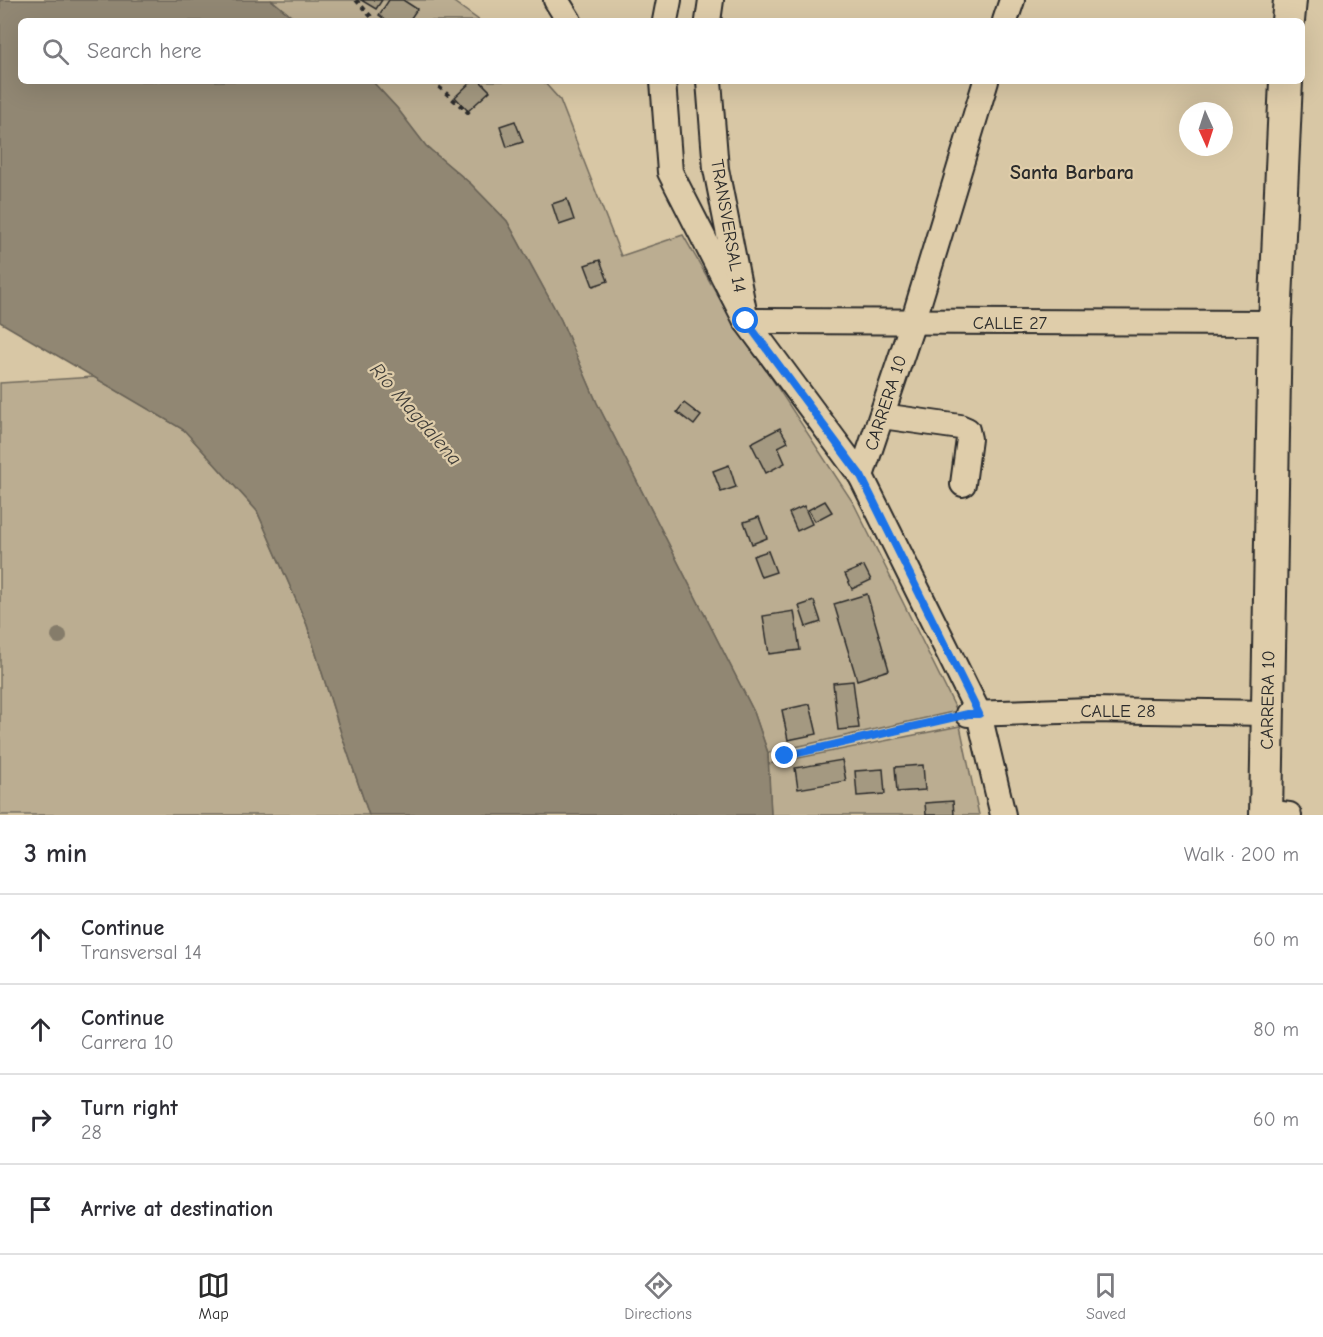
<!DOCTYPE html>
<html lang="en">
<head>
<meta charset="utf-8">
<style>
  body { margin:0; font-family:"Comic Neue",sans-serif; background:#f7f7f7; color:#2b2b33 }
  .compass { position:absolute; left:1179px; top:102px; width:54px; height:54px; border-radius:50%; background:#fff; box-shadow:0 6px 24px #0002; rotate:177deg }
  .stop { position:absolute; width:18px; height:18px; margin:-14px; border:4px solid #1a73e8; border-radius:50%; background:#fff }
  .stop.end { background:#1a73e8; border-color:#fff; box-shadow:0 2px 6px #0008 }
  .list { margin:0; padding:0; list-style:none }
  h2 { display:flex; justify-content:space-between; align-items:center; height:78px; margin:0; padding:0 24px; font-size:26px }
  h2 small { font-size:20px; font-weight:400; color:#7c7c81 }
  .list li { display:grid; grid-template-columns:39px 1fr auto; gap:18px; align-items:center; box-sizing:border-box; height:90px; padding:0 24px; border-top:2px solid #e1e1e2 }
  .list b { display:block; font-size:22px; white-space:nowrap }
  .list p { margin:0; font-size:20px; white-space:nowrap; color:#7c7c81 }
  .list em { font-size:20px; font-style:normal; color:#7c7c81 }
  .icon { flex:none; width:33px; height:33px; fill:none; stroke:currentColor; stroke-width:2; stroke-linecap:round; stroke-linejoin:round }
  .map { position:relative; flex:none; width:1323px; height:815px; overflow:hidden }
  .search { position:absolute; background:#fff; box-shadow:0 6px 24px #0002; left:18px; right:18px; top:18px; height:66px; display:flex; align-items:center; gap:15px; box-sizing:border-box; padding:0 21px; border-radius:9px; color:#7c7c81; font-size:22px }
  .sheet { height:438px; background:#fff }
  nav { display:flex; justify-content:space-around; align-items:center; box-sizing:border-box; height:84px; border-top:2px solid #e1e1e2; background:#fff; font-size:16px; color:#7c7c81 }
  nav a { display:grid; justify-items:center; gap:3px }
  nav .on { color:#2b2b2b }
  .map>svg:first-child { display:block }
  .green { fill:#bbad91; stroke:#736c5e; stroke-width:1.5 }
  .water { fill:#918773; stroke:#686256; stroke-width:1.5 }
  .building { fill:#a49981; stroke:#2b2b2b; stroke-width:1.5 }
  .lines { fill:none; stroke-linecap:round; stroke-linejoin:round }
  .minor-casing { stroke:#2b2b2b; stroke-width:28 }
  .tertiary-casing { stroke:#2b2b2b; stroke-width:36 }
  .path { stroke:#2b2b2b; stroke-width:4; stroke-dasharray:4.5 4.5; stroke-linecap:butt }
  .minor { stroke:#dfcdaa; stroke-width:24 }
  .tertiary { stroke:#dfcdaa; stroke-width:32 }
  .tree { fill:#857c6a }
  .route { stroke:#1a73e8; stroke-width:8 }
  .labels { text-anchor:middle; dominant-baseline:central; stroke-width:4.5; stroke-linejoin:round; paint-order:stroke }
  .street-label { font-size:18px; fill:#2b2b2b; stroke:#dfcdaa }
  .neighbourhood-label { font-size:20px; font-weight:bold; fill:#2b2b2b; stroke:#dfcdaa }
  .water-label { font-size:20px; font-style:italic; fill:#3f3d39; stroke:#dfcdaa }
</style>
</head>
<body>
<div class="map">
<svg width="1323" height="815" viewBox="0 0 1323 815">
  <rect width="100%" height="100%" fill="#d8c7a5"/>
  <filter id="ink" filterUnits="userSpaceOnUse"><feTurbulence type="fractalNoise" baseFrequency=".0167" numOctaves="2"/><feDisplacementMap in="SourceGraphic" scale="12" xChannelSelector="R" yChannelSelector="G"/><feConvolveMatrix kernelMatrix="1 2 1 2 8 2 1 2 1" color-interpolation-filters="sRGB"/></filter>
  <g filter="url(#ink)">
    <g class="green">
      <polygon points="272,0 451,0 480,21 297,21"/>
      <polygon points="372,81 543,81 560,100 621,256 683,235 724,306 854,504 957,711 768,753 754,712 597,403 561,320 507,221 471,184 426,146 397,108"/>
      <polygon points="94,377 184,430 257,511 307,625 342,736 369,815 0,815 0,383"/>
      <polygon points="960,726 979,815 771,815 768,764"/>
    </g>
    <polygon class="water" points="0,0 271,0 297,21 21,21 21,81 372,81 397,108 426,146 471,184 507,221 561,320 597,403 754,712 768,753 771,815 369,815 342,736 307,625 257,511 184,430 0,322"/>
    <g class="building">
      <polygon points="361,0 382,0 376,9"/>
      <polygon points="389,0 403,0 417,9 409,21 387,21 379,15"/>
      <polygon points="472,81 480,81 490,91 468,111 455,97"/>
      <polygon points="515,121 523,142 507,147 500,126"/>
      <polygon points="567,199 574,220 559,225 552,204"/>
      <polygon points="600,260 608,281 593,286 585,265"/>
      <polygon points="684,403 701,416 694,425 677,412"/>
      <polygon points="780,428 788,442 778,447 785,463 766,473 751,443"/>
      <polygon points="729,465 736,487 721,492 713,471"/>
      <polygon points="825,501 832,512 815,521 808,510"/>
      <polygon points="804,506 812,524 797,531 789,513"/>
      <polygon points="759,517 767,538 752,544 744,522"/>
      <polygon points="768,551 776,572 761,577 753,556"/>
      <polygon points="864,566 871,580 852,589 845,574"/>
      <polygon points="867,594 889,670 857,680 834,604"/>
      <polygon points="814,601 821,622 806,627 799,606"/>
      <polygon points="794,611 800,650 769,654 763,616"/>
      <polygon points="853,681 859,728 838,730 833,683"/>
      <polygon points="810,704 817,734 788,740 782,710"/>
      <polygon points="842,760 846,781 798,789 795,768"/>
      <polygon points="923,765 925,790 897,792 895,767"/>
      <polygon points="883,769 885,794 857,796 855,771"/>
      <polygon points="953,801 954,815 926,815 925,803"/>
    </g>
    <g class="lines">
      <defs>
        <g id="minor">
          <polyline points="556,0 569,21"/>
          <polyline points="665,21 669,0"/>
          <polyline points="708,21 711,0"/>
          <polyline points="1005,21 1012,0"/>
          <polyline points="663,81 670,172 746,321 1275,323"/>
          <polyline points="709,81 716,169 746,321 861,476 979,714 1003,815"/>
          <polyline points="882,416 960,427 967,430 969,439 963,484"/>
          <polyline points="861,476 913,322 986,81"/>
          <polyline points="968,714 1091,710 1267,713"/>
          <polyline points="1266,812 1289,815"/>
        </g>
        <g id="tertiary">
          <polyline points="1288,21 1290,0"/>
          <polyline points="1266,815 1275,323 1286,81"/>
        </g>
      </defs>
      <use href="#minor" class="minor-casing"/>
      <use href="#tertiary" class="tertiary-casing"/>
      <g class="path">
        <polyline points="356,0 375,21"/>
        <polyline points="432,81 470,114"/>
        <polyline points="785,756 948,719"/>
      </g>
      <use href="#minor" class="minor"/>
      <use href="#tertiary" class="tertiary"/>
    </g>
    <circle class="tree" cx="59" cy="636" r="8"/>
  </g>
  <g class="lines" filter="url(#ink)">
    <polyline class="route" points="746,321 861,476 979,714 968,714 785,756"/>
  </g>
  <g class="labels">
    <g class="street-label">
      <text transform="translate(728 226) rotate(80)">TRANSVERSAL 14</text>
      <text x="1010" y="323">CALLE 27</text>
      <text transform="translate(886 403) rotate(-72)">CARRERA 10</text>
      <text transform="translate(1268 700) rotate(-89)">CARRERA 10</text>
      <text x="1118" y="711">CALLE 28</text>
    </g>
    <g class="neighbourhood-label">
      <text x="1072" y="172">Santa Barbara</text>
    </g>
    <g class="water-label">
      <text transform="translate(416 414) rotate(49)">Río Magdalena</text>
    </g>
  </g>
</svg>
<svg class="compass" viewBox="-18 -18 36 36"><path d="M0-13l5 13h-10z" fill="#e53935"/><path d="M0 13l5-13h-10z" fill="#7c7c81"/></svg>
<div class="stop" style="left:746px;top:321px"></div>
<div class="stop end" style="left:785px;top:756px"></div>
<div class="search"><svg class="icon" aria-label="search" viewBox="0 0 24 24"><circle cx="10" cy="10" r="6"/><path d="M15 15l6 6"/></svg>Search here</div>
</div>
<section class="sheet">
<h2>3 min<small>Walk · 200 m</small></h2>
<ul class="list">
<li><svg class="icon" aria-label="ahead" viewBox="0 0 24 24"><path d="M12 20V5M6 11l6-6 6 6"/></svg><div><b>Continue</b><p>Transversal 14</p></div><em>60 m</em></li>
<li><svg class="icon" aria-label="ahead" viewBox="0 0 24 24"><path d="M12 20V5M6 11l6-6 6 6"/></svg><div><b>Continue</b><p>Carrera 10</p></div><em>80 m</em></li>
<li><svg class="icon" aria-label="right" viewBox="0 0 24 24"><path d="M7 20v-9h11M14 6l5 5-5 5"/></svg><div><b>Turn right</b><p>28</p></div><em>60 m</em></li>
<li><svg class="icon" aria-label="arrive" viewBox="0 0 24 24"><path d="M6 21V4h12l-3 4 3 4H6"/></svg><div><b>Arrive at destination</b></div></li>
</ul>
</section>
<nav>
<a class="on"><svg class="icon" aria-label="map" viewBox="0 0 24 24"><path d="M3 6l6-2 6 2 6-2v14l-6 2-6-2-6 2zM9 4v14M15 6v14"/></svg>Map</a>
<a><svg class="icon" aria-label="directions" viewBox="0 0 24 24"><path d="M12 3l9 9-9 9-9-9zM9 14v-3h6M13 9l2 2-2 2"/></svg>Directions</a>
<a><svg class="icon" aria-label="saved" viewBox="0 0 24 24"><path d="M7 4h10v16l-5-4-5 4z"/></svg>Saved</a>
</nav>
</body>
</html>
